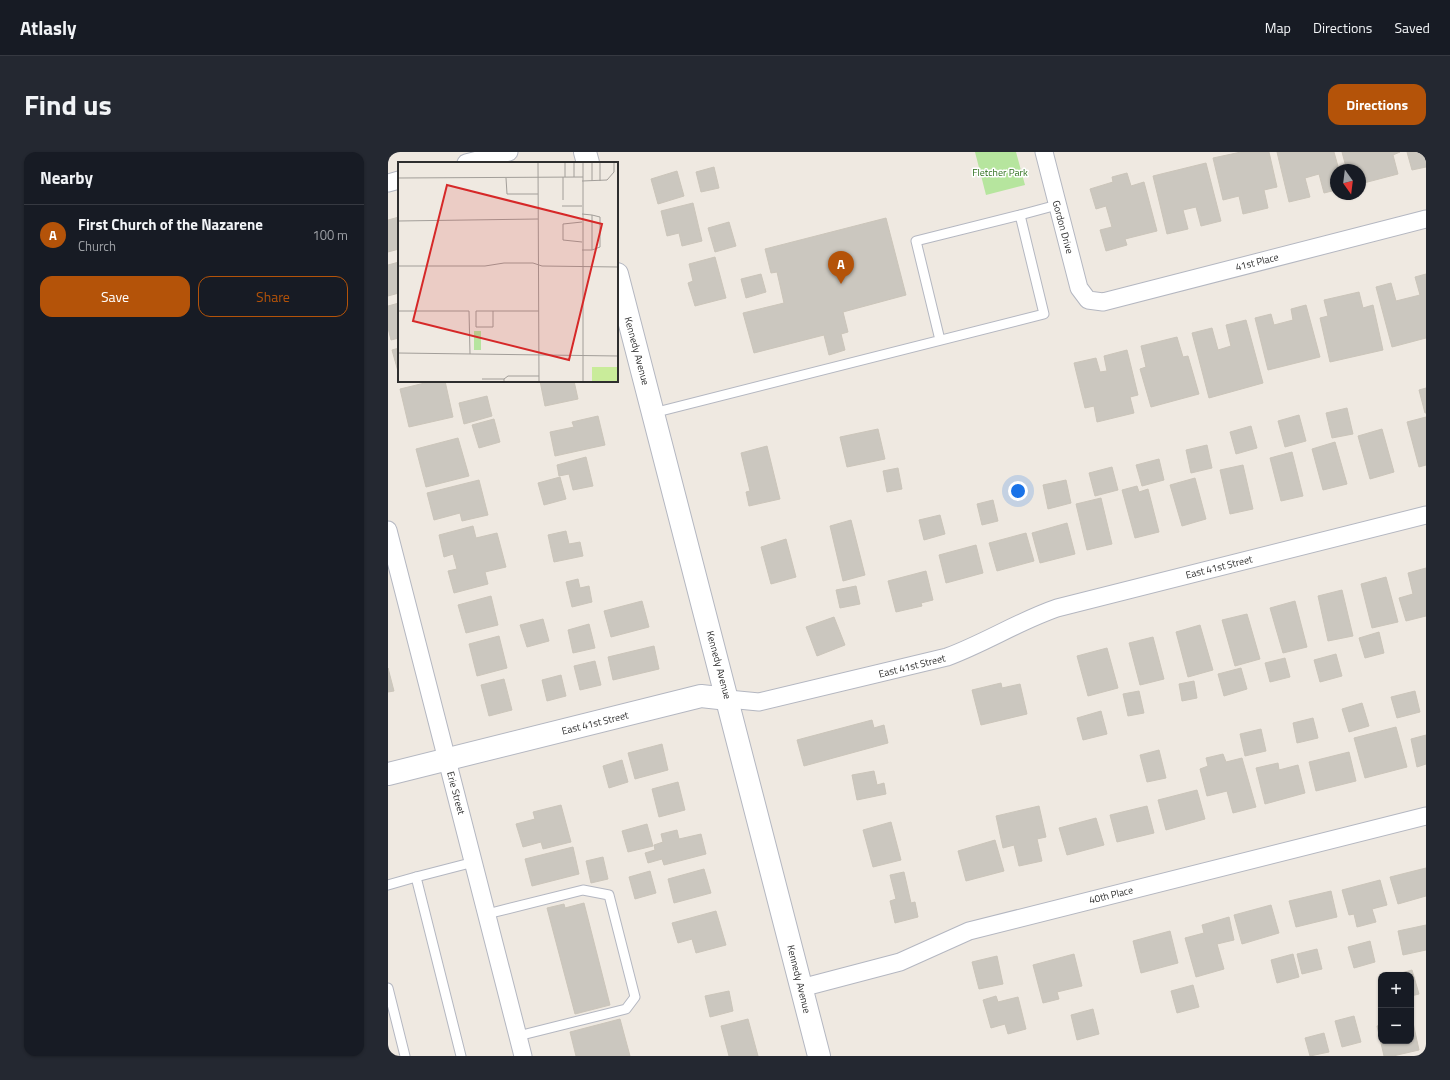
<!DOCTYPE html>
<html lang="en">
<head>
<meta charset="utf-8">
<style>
  body { margin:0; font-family:"Titillium Web",sans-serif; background:#242831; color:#f1f3f6 }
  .controls { position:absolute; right:12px; bottom:12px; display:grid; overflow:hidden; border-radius:8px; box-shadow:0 1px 3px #0004 }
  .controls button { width:36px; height:36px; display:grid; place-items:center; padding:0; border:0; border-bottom:1px solid #363941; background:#171b24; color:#f1f3f6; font:20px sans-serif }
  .compass { position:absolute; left:942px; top:12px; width:36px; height:36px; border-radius:50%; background:#171b24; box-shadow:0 1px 3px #0004; rotate:166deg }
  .you { position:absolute; left:630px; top:339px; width:14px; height:14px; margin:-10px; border:3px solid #fff; border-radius:50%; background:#1a73e8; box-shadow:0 0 0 6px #1a73e833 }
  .badge { display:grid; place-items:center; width:26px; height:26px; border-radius:50%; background:#b45309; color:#fff; font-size:13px; font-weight:700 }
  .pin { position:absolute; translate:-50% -33px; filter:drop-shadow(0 1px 2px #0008) }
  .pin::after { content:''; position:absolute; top:21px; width:14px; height:12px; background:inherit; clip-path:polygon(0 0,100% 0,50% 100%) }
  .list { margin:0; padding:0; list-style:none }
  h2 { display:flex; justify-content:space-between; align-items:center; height:52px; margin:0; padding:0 16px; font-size:17px }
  h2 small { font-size:13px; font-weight:400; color:#9ea1a6 }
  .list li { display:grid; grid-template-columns:26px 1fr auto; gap:12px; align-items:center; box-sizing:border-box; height:60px; padding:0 16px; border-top:1px solid #363941 }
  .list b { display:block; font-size:15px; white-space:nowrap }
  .list p { margin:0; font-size:13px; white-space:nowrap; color:#9ea1a6 }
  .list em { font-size:13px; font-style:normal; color:#9ea1a6 }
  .actions { display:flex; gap:8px; padding:12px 16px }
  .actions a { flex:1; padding:9px 0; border:1px solid #b45309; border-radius:12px; text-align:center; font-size:14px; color:#b45309 }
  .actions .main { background:#b45309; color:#fff }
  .map { position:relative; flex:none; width:1038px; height:904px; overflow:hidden; border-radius:12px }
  header { display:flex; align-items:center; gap:24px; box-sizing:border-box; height:56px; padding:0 20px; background:#171b24; border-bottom:1px solid #363941 }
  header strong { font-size:19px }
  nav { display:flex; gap:22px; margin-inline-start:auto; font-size:14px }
  .intro { display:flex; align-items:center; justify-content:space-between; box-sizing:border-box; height:96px; padding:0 24px }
  h1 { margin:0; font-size:28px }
  .button { padding:10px 18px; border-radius:12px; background:#b45309; color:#fff; font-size:14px; font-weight:700 }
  main { display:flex; gap:24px; padding:0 24px }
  aside { flex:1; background:#171b24; border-radius:12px; box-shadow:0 1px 3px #0004 }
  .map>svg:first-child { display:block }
  .green { fill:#b6e59e }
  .building { fill:#cbc7bf; stroke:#cbc5ba }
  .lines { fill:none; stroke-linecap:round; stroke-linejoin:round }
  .lane-casing { stroke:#b4b7c1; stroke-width:11 }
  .street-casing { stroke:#b4b7c1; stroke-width:19 }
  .secondary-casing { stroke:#b4b7c1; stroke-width:24 }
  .lane { stroke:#fff; stroke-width:9 }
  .street { stroke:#fff; stroke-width:17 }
  .secondary { stroke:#fff; stroke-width:22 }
  .labels { text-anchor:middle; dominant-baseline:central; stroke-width:3; stroke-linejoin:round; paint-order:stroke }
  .park-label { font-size:10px; fill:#2c6e1b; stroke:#fff }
  .street-label { font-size:10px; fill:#2e2e2e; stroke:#fff }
  .inset-road { fill:none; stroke:#a29e99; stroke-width:1 }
  .view { fill:#d62828; fill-opacity:0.15; stroke:#d62828; stroke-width:2 }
  .inset-edge { fill:none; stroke:#2e2e2e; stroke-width:2 }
</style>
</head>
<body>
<header>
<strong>Atlasly</strong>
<nav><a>Map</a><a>Directions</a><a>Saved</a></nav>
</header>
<div class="intro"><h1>Find us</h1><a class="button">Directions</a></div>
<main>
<aside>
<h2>Nearby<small></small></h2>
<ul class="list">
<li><span class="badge">A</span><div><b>First Church of the Nazarene</b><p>Church</p></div><em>100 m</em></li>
</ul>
<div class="actions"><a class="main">Save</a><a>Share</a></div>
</aside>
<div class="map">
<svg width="1038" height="904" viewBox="0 0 1038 904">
  <rect width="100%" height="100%" fill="#efe9e1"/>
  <polygon class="green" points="587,0 628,0 637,33 598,43"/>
  <g class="building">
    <polygon points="853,0 881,0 889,35 876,38 880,56 855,62 851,44 835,48 825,6"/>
    <polygon points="889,0 946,0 951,18 948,18 948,38 936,41 931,22 917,26 922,45 901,50"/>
    <polygon points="954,0 1012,0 1005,3 1010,22 972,32 972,18 966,18 964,13 958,15"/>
    <polygon points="1019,0 1038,0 1038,15 1024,18"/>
    <polygon points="818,11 833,69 813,74 808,55 795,58 800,77 779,82 765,24"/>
    <polygon points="326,15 331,36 313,40 308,20"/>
    <polygon points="289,19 296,44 270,52 263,27"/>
    <polygon points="739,21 743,34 756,30 769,79 737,87 739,93 718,99 712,78 724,75 718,54 708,57 702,37 725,30 724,25"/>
    <polygon points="305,51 314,89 294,94 291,81 279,84 273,59"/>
    <polygon points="11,65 11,97 0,100 0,68"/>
    <polygon points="498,66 518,143 455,160 460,180 453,182 457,198 441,203 436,183 366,201 355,161 396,151 389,120 383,121 377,97"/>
    <polygon points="341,70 348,94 327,100 320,76"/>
    <polygon points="327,105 338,146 307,154 300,131 305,129 301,112"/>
    <polygon points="11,110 11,141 0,144 0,113"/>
    <polygon points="373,122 378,140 358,146 353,127"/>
    <polygon points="1038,122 1038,186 1004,195 988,135 1003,131 1008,149 1032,143 1027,125"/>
    <polygon points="971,140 975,156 985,153 995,198 942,210 932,166 940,164 936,148"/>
    <polygon points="11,151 11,186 3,188 0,176 0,154"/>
    <polygon points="918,153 932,205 880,218 867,166 883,162 886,173 905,168 903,157"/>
    <polygon points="858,168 875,231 821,246 804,181 824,176 830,198 843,194 838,173"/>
    <polygon points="789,185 795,205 800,204 811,242 763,255 752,217 758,215 753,194"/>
    <polygon points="11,196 11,223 4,198"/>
    <polygon points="739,198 750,243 742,245 746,261 709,270 706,254 697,256 686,211 708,206 712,220 719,219 716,204"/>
    <polygon points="45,229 57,229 65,265 21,275 12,237"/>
    <polygon points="152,229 186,229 190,247 157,254"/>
    <polygon points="1038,236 1038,261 1037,261 1031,238"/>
    <polygon points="99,244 104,264 76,272 71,251"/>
    <polygon points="959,256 965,282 944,286 938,261"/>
    <polygon points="911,263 918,289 897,295 890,269"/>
    <polygon points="210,264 217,293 167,304 162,280 186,275 184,270"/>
    <polygon points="1038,265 1038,313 1031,315 1019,270"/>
    <polygon points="106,267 112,290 91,296 84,273"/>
    <polygon points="863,274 869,296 848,302 842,280"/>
    <polygon points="490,277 497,307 459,315 452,285"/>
    <polygon points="994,277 1006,320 982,327 970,284"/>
    <polygon points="70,286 81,324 38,335 28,297"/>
    <polygon points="947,290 959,332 935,338 924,297"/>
    <polygon points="819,293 824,316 803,321 798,298"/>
    <polygon points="379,294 392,347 361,354 358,340 362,339 353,301"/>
    <polygon points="904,300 915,344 893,349 882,306"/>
    <polygon points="198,305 205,334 185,338 181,322 171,324 169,313"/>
    <polygon points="771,307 776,328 754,334 748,313"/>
    <polygon points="855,313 865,357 842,362 832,318"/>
    <polygon points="724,315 730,338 707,344 701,321"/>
    <polygon points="510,316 514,337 499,340 495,319"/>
    <polygon points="172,325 178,347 156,353 150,331"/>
    <polygon points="807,326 818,367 794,374 782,333"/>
    <polygon points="91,328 100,363 74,369 72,361 46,368 39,341"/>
    <polygon points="678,328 683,351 660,357 655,333"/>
    <polygon points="749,334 751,340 760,337 771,380 747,386 734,338"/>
    <polygon points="713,346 724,392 699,398 688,352"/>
    <polygon points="605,348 610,369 594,373 589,352"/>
    <polygon points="552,363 557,382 536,388 531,368"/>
    <polygon points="463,368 477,423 455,429 442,374"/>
    <polygon points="679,371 687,402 652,411 644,381"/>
    <polygon points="85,374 88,386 109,381 118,415 97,420 100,432 66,441 60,419 69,417 65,402 56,405 51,383"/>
    <polygon points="178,379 181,392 192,390 195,404 166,410 160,383"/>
    <polygon points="638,381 646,409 609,419 601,391"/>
    <polygon points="398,387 408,425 383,432 373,395"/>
    <polygon points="588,393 595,421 558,431 551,403"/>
    <polygon points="1038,416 1038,464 1018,469 1011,446 1025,442 1020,421"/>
    <polygon points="538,419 545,448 533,451 534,454 508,460 500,429"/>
    <polygon points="998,425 1010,470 984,476 973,432"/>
    <polygon points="190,427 192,436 201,434 204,450 184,455 178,430"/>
    <polygon points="468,434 472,452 452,456 448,438"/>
    <polygon points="954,438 965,484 940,489 930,444"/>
    <polygon points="103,444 110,473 78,481 70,453"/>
    <polygon points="254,449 261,475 223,485 216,459"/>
    <polygon points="907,449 919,495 895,501 882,456"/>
    <polygon points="859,462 872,507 847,514 834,468"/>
    <polygon points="446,465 457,493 429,504 418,475"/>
    <polygon points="155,467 161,489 139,495 132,473"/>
    <polygon points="201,472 207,496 185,501 180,478"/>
    <polygon points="812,473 825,518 800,525 788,480"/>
    <polygon points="991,480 996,501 977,506 971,486"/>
    <polygon points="111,484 119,516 89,524 81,492"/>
    <polygon points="765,485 776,527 752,533 741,491"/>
    <polygon points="266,494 271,517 225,528 220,505"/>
    <polygon points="719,496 730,536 700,544 689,504"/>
    <polygon points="948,502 954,524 932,530 926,508"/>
    <polygon points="897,506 902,525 882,530 877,511"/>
    <polygon points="207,509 213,533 192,538 186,514"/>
    <polygon points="0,516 6,539 0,540"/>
    <polygon points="853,516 859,537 836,544 830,522"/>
    <polygon points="173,523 178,544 159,549 154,528"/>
    <polygon points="116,527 124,558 101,564 93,533"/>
    <polygon points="806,529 809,546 794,549 791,532"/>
    <polygon points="613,531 614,536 632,532 639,562 593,573 584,538"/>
    <polygon points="751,539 756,561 740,564 735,542"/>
    <polygon points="1027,539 1032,560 1009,566 1003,545"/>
    <polygon points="974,551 981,574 961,580 954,557"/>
    <polygon points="713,559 719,582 695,588 689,566"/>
    <polygon points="925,566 930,586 909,591 905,571"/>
    <polygon points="484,568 486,576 496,573 500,591 416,614 409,588"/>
    <polygon points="1008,575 1019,615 977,626 966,586"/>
    <polygon points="873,577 878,599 857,604 852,582"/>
    <polygon points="1038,583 1038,612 1029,615 1023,587"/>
    <polygon points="274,592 280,618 247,627 240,601"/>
    <polygon points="771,598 778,626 759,630 752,603"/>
    <polygon points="961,600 968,629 928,639 921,610"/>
    <polygon points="835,602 838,610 854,606 868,655 845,661 839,639 819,644 812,617 820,614 818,606"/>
    <polygon points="234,608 240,630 221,636 215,614"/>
    <polygon points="890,611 891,618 910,613 917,641 877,652 868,616"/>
    <polygon points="486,619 489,633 496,631 498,642 469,648 464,623"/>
    <polygon points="290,630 297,658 271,665 264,637"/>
    <polygon points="809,638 817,667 778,678 770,648"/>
    <polygon points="173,653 183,690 155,697 153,690 135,695 128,672 147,667 145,660"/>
    <polygon points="651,654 658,685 649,687 654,709 631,714 626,693 615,696 608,664"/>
    <polygon points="759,654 766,681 729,690 722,663"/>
    <polygon points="708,666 716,693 679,703 671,676"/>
    <polygon points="503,670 513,708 485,715 475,678"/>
    <polygon points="259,672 265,694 240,700 234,679"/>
    <polygon points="289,678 291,687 313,682 318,702 276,713 274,707 260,711 257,701 267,698 266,693 275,690 273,682"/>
    <polygon points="607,688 616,719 578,729 570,699"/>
    <polygon points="185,695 191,722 144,734 137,707"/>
    <polygon points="215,705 220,727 203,731 198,709"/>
    <polygon points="1038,716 1038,744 1010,752 1002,725"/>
    <polygon points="316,717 323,741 286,751 280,727"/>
    <polygon points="262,719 268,741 247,747 241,725"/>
    <polygon points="516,720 523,751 527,750 530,765 507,771 502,749 508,747 502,723"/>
    <polygon points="992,728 999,753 984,757 988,770 969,775 966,762 961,763 954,738"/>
    <polygon points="943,739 949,765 908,775 901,749"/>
    <polygon points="196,751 222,853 187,862 159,756 176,752 177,756"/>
    <polygon points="883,753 891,781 854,792 846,763"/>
    <polygon points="328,759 338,793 308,801 304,787 290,791 284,771"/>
    <polygon points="841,765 846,788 829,792 836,817 808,825 797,786 816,781 814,773"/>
    <polygon points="1038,773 1038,798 1015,803 1010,779"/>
    <polygon points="782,779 790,811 753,821 745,789"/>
    <polygon points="982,789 987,810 966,816 960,795"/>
    <polygon points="929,797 934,817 914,822 909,802"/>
    <polygon points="686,802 694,834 669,840 671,847 655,851 645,813"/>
    <polygon points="905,802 911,825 889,831 883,808"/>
    <polygon points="609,804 615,832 591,837 584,810"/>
    <polygon points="1024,818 1031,842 1023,844 1023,823 1006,823"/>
    <polygon points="805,833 811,855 789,861 783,839"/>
    <polygon points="341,839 345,859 322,865 317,844"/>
    <polygon points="608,844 610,850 630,845 638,877 620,882 617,872 603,876 595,848"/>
    <polygon points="705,857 711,882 689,888 683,863"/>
    <polygon points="966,864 973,890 954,895 947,869"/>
    <polygon points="1024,866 1031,898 1005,904 996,904 989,874 993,873 993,889 1023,889"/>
    <polygon points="232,867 242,904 188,904 182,880"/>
    <polygon points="360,867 370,904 341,904 333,874"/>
    <polygon points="936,881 941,900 922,904 917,886"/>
  </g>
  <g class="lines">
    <defs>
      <g id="lane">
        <polyline points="632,63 669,53"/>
        <polyline points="265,261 656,162 632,63 528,89 552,188"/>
        <polyline points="0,733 28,725"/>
        <polyline points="99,762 195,738 221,743 247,845 238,857 130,884"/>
        <polyline points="0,836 17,904"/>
        <polyline points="73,904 28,725 86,710"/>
      </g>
      <g id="street">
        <polyline points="656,0 691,136 700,148 715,150 1038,67"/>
        <polyline points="78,11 121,0"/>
        <polyline points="0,31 11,28"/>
        <polyline points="0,378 135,904"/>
        <path d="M340,547L371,550L559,505C597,491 631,469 669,456L1038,363"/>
        <polyline points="413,836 512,810 581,779 1038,664"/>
      </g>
      <g id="secondary">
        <polyline points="197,0 200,11"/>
        <polyline points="229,122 431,904"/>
        <polyline points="0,622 313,544 340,547"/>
      </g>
    </defs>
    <use href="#lane" class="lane-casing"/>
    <use href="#street" class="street-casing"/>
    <use href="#secondary" class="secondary-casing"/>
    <use href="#lane" class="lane"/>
    <use href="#street" class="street"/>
    <use href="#secondary" class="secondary"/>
  </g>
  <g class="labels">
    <g class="park-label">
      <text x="612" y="20">Fletcher Park</text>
    </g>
    <g class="street-label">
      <text transform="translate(675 75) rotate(75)">Gordon Drive</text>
      <text transform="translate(869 110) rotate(-14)">41st Place</text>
      <text transform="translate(249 199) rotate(75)">Kennedy Avenue</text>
      <text transform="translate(831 415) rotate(-14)">East 41st Street</text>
      <text transform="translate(331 513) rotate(75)">Kennedy Avenue</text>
      <text transform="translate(524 514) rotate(-14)">East 41st Street</text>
      <text transform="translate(207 571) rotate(-14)">East 41st Street</text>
      <text transform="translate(68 641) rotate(75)">Erie Street</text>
      <text transform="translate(723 743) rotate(-14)">40th Place</text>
      <text transform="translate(411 827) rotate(76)">Kennedy Avenue</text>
    </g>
  </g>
  <g transform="translate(10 10)">
    <rect width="220" height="220" fill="#efe9e1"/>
    <path d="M76,169H83V188H76Z" fill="#b6e59e"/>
    <path d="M194,205H220V220H194Z" fill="#c9ec9a"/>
    <path class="inset-road" d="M140,0L141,220M176,0V15M185,0V220M194,0V19M202,0V19M165,15V38M167,15V0M0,16L185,15M108,16L109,32H140M184,19L209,18L216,10V0M164,44H184M184,52L194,53V88H184M194,53L202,55V85L194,88M0,59L140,57M184,60L165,62V78L184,80M0,104H87L106,101H135L144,104L220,105M0,149H71L72,192M95,149V165H78V149H141M0,191L220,194M84,217H106V220M106,217L110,214H141"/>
    <path class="view" d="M49,23L204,62L171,198L15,159Z"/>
    <rect width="220" height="220" class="inset-edge"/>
  </g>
</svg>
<div class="controls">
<button>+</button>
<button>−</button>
</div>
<svg class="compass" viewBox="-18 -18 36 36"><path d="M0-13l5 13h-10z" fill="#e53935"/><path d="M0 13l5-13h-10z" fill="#9ea1a6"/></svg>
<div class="you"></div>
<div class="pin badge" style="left:453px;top:132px">A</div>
</div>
</main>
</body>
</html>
